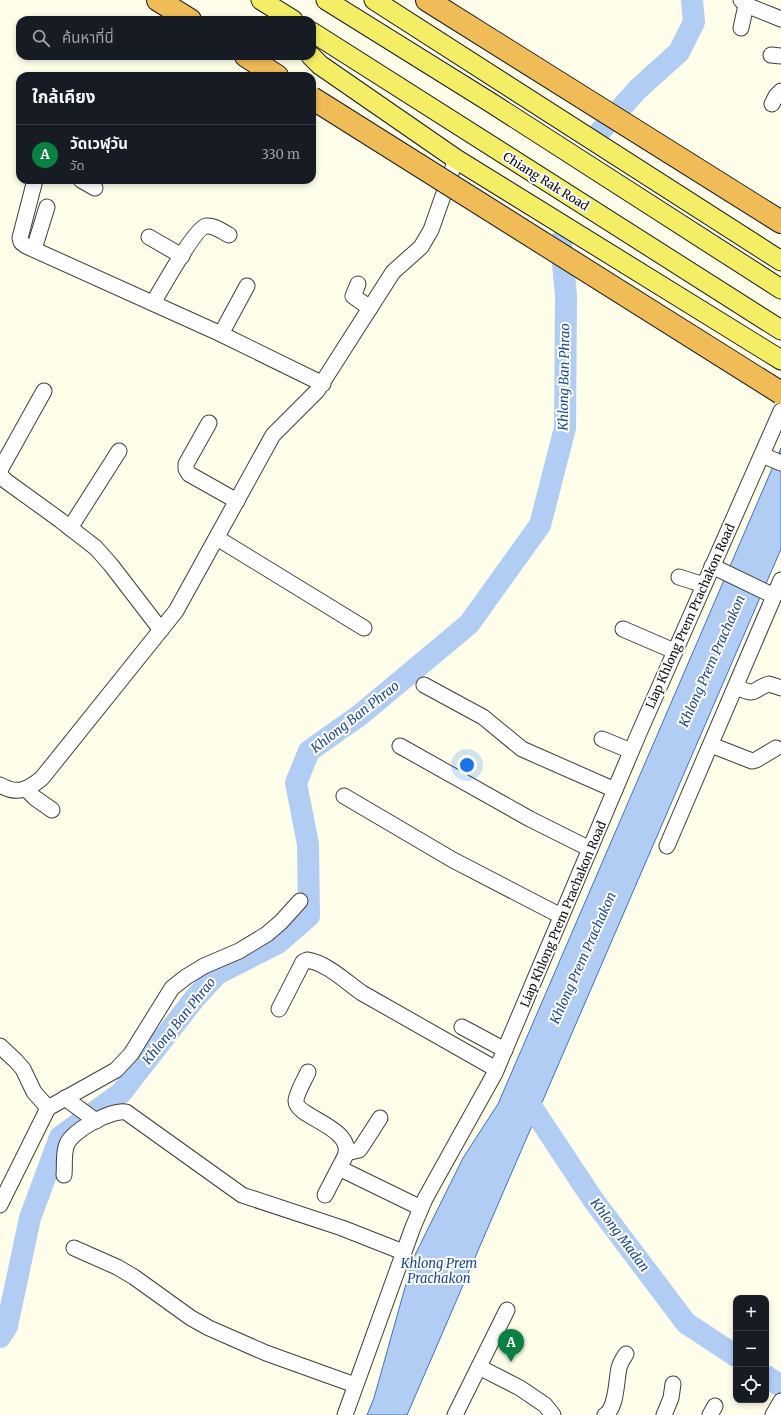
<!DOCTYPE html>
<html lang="th">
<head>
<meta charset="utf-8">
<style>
  body { margin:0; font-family:Merriweather,"Noto Sans Thai",serif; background:#20242c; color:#f1f3f6 }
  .controls { position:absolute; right:12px; bottom:12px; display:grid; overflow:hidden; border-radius:8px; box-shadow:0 2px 6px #0003 }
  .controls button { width:36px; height:36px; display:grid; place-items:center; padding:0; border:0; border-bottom:1px solid #363941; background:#171b24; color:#f1f3f6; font:20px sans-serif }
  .you { position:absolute; left:467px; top:765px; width:14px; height:14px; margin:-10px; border:3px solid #fff; border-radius:50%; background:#1a73e8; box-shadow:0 0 0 6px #1a73e833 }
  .badge { display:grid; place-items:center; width:26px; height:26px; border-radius:50%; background:#0b8043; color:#fff; font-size:13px; font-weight:700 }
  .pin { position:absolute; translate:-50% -33px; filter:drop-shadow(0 1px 2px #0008) }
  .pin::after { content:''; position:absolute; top:21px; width:14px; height:12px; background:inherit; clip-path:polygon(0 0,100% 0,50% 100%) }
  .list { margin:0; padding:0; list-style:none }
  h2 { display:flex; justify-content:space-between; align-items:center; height:52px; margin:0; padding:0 16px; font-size:17px }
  h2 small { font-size:13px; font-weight:400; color:#9ea1a6 }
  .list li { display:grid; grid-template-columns:26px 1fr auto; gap:12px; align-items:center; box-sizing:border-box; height:60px; padding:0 16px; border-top:1px solid #363941 }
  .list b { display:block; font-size:15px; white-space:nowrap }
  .list p { margin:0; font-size:13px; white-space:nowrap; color:#9ea1a6 }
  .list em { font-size:13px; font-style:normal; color:#9ea1a6 }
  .icon { flex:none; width:22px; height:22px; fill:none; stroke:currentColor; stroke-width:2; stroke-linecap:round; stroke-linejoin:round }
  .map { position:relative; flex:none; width:781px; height:1415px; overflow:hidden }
  .search { position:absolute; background:#171b24; box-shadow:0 2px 6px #0003; left:16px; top:16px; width:300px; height:44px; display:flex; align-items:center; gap:10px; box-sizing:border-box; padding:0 14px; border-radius:12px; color:#9ea1a6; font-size:15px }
  .panel { position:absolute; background:#171b24; box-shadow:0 2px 6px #0003; left:16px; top:72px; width:300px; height:112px; border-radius:12px }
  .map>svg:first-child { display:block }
  .water { fill:#b1cdf3; stroke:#3b73c8 }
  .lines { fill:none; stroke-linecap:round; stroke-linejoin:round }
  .river { stroke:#b1cdf3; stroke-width:22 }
  .minor-casing { stroke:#3e3e3e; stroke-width:17 }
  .major-casing { stroke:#1c1c1c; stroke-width:21 }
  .highway-casing { stroke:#1c1c1c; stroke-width:24 }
  .minor { stroke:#fff; stroke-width:15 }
  .major { stroke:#f3ee66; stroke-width:19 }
  .highway { stroke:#efbc58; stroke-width:22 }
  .highway-bridge-casing { stroke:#1c1c1c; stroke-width:24; stroke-linecap:butt }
  .highway-bridge { stroke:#efbc58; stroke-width:22 }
  .labels { text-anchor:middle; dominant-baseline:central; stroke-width:4; stroke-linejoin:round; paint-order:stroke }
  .street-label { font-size:12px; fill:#0b0b0b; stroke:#fff }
  .water-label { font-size:13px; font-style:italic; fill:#1a4798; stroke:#fff }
</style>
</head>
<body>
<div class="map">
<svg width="781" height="1415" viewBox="0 0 781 1415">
  <rect width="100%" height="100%" fill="#fefeeb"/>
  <polygon class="water" points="781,448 781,549 407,1415 367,1415 374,1398 413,1259 463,1158 498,1104"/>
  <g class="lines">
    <g class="river">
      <polyline points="597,135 638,89 679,52 694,22 692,0"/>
      <polyline points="523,1094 594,1201 686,1323 736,1356"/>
      <polyline points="0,1337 7,1326 30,1218 60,1137 121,1093 195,998 217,974 278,943 309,916 308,844 296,783 309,751 360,715 469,624 540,525 565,428 566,296 561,241"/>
      <polyline points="766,1376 781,1386"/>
    </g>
    <defs>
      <g id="minor">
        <polyline points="741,0 746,5 781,19"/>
        <polyline points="741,28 746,5"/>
        <polyline points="771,55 781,56"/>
        <polyline points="772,104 776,96 781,91"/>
        <polyline points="35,180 20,238 21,242 26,246 221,334 323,384"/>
        <polyline points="81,180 95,188"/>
        <polyline points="149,237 182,256"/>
        <polyline points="34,249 47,207"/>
        <polyline points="358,284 353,296 370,308"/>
        <path d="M153,303C161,290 195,228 206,226C214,225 223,232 229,235"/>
        <polyline points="221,334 247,286"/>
        <polyline points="209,423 186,464 186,469 189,474 237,501"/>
        <polyline points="762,455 781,463"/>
        <polyline points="0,470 44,391"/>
        <polyline points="0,472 2,477 6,481 60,520 96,548 111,565 161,630"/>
        <polyline points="70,528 119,451"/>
        <polyline points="217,538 364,628"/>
        <polyline points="712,566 774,596"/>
        <polyline points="679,577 704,585"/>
        <polyline points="623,629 674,651"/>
        <polyline points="424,685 483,717 522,749 615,790"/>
        <path d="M736,687C759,697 750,690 769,684L781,688"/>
        <polyline points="602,739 631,751"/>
        <polyline points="711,745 752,761 756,760 776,748"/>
        <polyline points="400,746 530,819 590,849"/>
        <path d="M0,785C17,795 28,790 42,778L176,611L273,435L317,391L393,272L421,247L431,230L456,159"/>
        <polyline points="26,789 35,798 52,810"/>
        <polyline points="344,796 453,860 561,916"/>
        <polyline points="667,846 781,580"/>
        <path d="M279,1009L303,962L307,960C327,963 346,982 362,993L496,1069"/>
        <polyline points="462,1027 505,1050"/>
        <polyline points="0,1046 16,1061 23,1069 34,1092 48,1108"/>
        <path d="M308,1072C305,1079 296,1094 296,1101C296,1117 352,1127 346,1154C344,1159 341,1164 339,1168L421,1208"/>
        <polyline points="65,1098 96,1121"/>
        <polyline points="346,1153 359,1150 362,1146 380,1118"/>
        <path d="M64,1175C65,1165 63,1153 67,1144C73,1130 112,1109 126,1112L242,1195L342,1228L403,1252"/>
        <polyline points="325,1195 339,1168"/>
        <polyline points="0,1205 48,1108 116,1070 131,1054 172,988 186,977 204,966 239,951 267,934 281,922 300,901"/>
        <polyline points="74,1248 117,1267 134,1277 191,1318 209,1328 266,1353 355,1385"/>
        <polyline points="479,1367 520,1388 545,1405 553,1415"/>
        <polyline points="345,1415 413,1227 425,1199 441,1170 495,1073 639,733 781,411"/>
        <polyline points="455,1415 507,1310"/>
        <path d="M605,1415C617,1408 616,1381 619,1368C620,1363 623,1359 626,1354"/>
        <polyline points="664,1415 671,1398 673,1384"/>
        <polyline points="710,1415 715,1406"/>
        <polyline points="773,1415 781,1401"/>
      </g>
      <g id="major">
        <polyline points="261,0 293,20"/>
        <polyline points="326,0 493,104 781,289"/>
        <polyline points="374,0 781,261"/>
        <polyline points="312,32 781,330"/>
        <polyline points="311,56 320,65 456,159 781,360"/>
      </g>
      <g id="highway">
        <polyline points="158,0 190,20"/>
        <polyline points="427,0 781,222"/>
        <polyline points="246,56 277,76"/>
      </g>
    </defs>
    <use href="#minor" class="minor-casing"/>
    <use href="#major" class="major-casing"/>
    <use href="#highway" class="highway-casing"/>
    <use href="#minor" class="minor"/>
    <use href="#major" class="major"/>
    <use href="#highway" class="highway"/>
    <defs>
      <polyline id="highway-bridge" points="312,98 781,393"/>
    </defs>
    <use href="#highway-bridge" class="highway-bridge-casing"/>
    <use href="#highway-bridge" class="highway-bridge"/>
  </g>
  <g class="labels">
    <g class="street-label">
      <text transform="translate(546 181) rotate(32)">Chiang Rak Road</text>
      <text transform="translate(690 616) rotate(-66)">Liap Khlong Prem Prachakon Road</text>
      <text transform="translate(563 914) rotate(-67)">Liap Khlong Prem Prachakon Road</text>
    </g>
    <g class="water-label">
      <text transform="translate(564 377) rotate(-89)">Khlong Ban Phrao</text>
      <text transform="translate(712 661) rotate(-66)">Khlong Prem Prachakon</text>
      <text transform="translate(355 717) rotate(-38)">Khlong Ban Phrao</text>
      <text transform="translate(583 958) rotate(-66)">Khlong Prem Prachakon</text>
      <text transform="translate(179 1021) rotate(-51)">Khlong Ban Phrao</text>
      <text transform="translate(620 1235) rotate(53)">Khlong Madan</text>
      <text x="439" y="1263">Khlong Prem<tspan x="439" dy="15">Prachakon</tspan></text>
    </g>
  </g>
</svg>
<div class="controls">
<button>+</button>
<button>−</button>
<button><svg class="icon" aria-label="locate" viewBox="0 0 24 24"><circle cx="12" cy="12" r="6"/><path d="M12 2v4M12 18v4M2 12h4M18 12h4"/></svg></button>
</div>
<div class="you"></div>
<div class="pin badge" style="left:511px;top:1362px">A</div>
<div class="search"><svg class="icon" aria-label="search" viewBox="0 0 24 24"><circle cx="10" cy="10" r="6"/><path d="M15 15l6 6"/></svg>ค้นหาที่นี่</div>
<section class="panel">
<h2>ใกล้เคียง<small></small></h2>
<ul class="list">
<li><span class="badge">A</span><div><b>วัดเวฬุวัน</b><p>วัด</p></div><em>330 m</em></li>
</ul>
</section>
</div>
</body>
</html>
